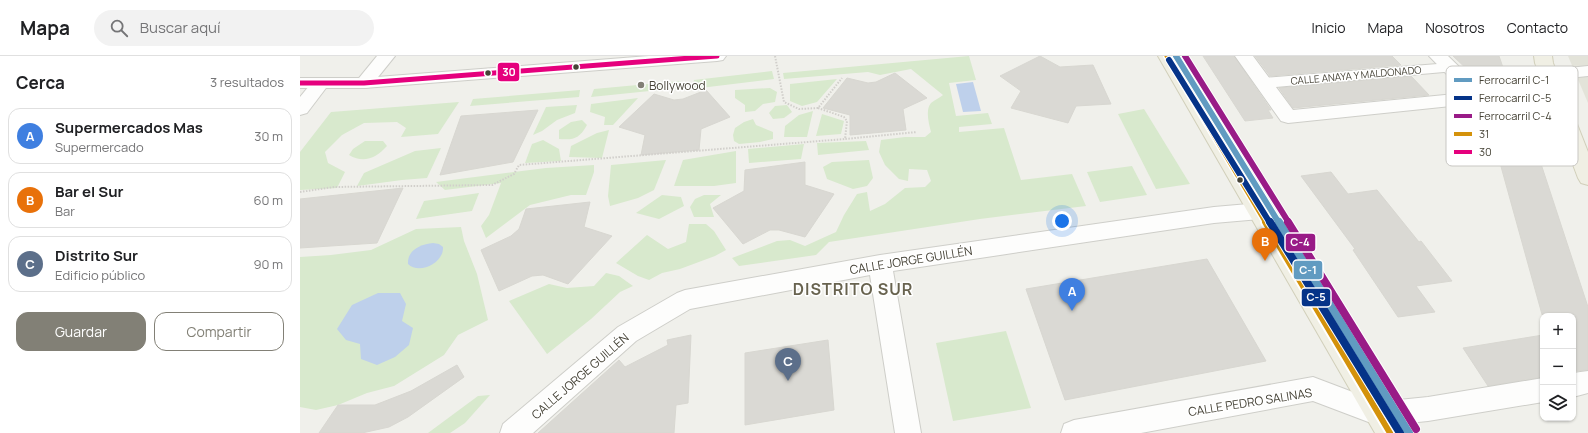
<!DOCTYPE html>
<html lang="es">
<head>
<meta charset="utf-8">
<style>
  body { margin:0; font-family:Manrope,sans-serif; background:#f2f2f2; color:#202124 }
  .controls { position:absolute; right:12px; bottom:12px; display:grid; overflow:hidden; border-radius:8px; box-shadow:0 1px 3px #0004 }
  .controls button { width:36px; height:36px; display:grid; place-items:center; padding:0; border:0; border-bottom:1px solid #e0e0e0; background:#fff; color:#202124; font:20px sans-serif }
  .you { position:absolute; left:762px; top:165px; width:14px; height:14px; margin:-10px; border:3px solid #fff; border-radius:50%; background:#1a73e8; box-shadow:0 0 0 6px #1a73e833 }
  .badge { display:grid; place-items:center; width:26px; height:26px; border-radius:50%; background:#828076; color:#fff; font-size:13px; font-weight:700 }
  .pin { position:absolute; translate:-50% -33px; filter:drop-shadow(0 1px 2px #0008) }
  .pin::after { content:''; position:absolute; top:21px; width:14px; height:12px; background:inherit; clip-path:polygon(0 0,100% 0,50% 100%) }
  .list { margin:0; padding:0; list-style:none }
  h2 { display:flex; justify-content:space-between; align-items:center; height:52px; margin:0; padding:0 16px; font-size:17px }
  h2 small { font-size:13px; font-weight:400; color:#757577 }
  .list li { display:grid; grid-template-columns:26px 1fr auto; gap:12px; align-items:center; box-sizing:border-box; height:56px; margin:0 8px 8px; padding:0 8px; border:1px solid #e0e0e0; border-radius:12px }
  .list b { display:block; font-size:15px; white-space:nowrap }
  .list p { margin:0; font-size:13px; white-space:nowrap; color:#757577 }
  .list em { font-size:13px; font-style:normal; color:#757577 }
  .actions { display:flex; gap:8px; padding:12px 16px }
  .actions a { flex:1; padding:9px 0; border:1px solid #828076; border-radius:12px; text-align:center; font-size:14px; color:#828076 }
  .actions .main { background:#828076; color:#fff }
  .icon { flex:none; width:22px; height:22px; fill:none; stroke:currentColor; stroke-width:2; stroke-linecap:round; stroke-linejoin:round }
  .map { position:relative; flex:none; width:1288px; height:377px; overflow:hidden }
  header { display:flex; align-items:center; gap:24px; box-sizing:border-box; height:56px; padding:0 20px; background:#fff; border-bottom:1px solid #e0e0e0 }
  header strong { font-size:19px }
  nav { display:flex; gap:22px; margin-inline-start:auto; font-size:14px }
  .search { width:280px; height:36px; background:#f2f2f2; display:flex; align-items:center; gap:10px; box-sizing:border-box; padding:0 14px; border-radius:22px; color:#757577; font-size:15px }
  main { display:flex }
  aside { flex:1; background:#fff }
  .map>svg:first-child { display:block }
  .residential { fill:#e3e3d9 }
  .green { fill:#d8e9cd }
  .water { fill:#bed0eb }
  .building { fill:#dad9d4; stroke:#d8d7d1 }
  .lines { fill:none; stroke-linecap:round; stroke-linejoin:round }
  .pedestrian-casing { stroke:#cecec9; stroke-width:2 }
  .minor-casing { stroke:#cecec9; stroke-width:2 }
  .tertiary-casing { stroke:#cecec9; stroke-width:2 }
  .primary-casing { stroke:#d1cfba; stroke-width:2 }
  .path { stroke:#d1cfcb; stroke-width:2; stroke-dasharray:1.5 1.5; stroke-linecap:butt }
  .pedestrian { fill:#fdfdfc; fill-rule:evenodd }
  .minor { fill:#fdfdfc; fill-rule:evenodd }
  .tertiary { fill:#fdfdfc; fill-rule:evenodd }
  .primary { fill:#f0efe4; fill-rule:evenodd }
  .bus-1-far1-casing { stroke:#fff; stroke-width:8 }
  .bus-1-casing { stroke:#fff; stroke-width:10 }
  .bus-2-casing { stroke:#fff; stroke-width:8 }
  .bus-1-far1 { stroke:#d4920b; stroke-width:5 }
  .bus-1 { stroke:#d4920b; stroke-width:6 }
  .bus-2 { stroke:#e5007d; stroke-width:5 }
  .rail-1-far1-casing { stroke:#fff; stroke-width:8 }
  .rail-1-casing { stroke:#fff; stroke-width:10 }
  .rail-2-far1-casing { stroke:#fff; stroke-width:8 }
  .rail-2-casing { stroke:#fff; stroke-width:10 }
  .rail-3-far1-casing { stroke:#fff; stroke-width:8 }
  .rail-3-casing { stroke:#fff; stroke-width:10 }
  .rail-1-far1 { stroke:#619bc1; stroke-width:6 }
  .rail-1 { stroke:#619bc1; stroke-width:8 }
  .rail-2-far1 { stroke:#053388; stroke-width:6 }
  .rail-2 { stroke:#053388; stroke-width:8 }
  .rail-3-far1 { stroke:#991b87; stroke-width:6 }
  .rail-3 { stroke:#991b87; stroke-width:8 }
  .bus-dot { fill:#464337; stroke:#fff; stroke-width:1.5 }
  .poi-dot { fill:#828076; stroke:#fff; stroke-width:1.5 }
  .labels { text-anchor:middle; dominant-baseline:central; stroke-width:3; stroke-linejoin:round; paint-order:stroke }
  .far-street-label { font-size:10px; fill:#464337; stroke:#fff }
  .poi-label { font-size:12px; fill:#464337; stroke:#fff; text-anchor:start }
  .street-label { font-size:12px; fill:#464337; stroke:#fff }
  .district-label { font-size:16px; font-weight:bold; letter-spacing:1px; fill:#68634f; stroke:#fff }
  .key { fill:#fff; stroke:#c8c7c3; stroke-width:1 }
  .key-label { font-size:11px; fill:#464337 }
  .line-badge { stroke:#fff; stroke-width:1.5 }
  .badge-label { font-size:11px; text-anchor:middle; font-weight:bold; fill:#fff }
</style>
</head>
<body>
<header>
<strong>Mapa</strong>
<div class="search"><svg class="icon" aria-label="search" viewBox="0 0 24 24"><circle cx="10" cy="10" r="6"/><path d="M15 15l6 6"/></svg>Buscar aquí</div>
<nav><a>Inicio</a><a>Mapa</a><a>Nosotros</a><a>Contacto</a></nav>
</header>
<main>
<aside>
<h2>Cerca<small>3 resultados</small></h2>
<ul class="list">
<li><span class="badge" style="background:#3f7fe0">A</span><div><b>Supermercados Mas</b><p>Supermercado</p></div><em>30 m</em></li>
<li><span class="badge" style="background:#e8710a">B</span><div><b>Bar el Sur</b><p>Bar</p></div><em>60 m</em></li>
<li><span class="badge" style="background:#5c6f8a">C</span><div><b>Distrito Sur</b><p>Edificio público</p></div><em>90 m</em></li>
</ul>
<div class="actions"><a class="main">Guardar</a><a>Compartir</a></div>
</aside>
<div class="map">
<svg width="1288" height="377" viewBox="0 0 1288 377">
  <rect width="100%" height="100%" fill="#f0f0eb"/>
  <polygon class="residential" points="1268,0 1288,0 1288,47"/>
  <g class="green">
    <path d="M669,0L676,24L649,27L656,60L688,57L692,68L659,71V76L704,72L721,124L772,118L786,150L680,163L529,186L516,199L439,210L432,202L477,185L490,184L505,190L536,176L544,159L557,138L567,136L570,155L585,148L605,132L625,131L631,125L627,114L609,113L608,125L599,123L585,109L579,96L581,84L605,81H625L631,76C629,68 625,54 631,47C634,44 640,42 643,39L611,13L580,19L568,16L484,23L483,17Z"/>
    <polygon points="472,15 474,23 392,33 394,24"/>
    <polygon points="537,23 517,46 502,50 490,45 490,28"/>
    <polygon points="381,25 379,32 291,41 294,33"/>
    <polygon points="470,32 477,36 475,46 463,48 455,55 445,56 445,49 435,42 435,34"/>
    <polygon points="280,34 279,41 170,50 173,43"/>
    <polygon points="338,42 313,69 304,69 305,61 290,56 291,48"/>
    <polygon points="159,46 138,78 101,81 106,72 97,66 64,67 42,79 25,96 28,107 45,116 37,132 0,134 0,96 31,56"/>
    <polygon points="277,49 275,57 257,64 242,75 233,79 246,51"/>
    <polygon points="487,49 492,56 484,62 473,63 469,57 475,50"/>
    <polygon points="844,53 890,128 856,133 818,58"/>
    <polygon points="513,55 507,81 484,81 485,70 499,59"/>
    <polygon points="522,58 544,65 541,78 516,80"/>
    <polygon points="453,63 456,69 473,76 473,83 460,86 439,88 434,85 433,79 435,72 444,66"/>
    <path d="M282,64L287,69C279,83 274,84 259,83V74L271,66Z"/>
    <polygon points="309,74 302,102 269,101 271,90 297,77"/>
    <polygon points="243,84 259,93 261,105 225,107 232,88"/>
    <path d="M65,85H83L87,90C76,102 64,108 49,99L53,93Z"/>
    <polygon points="566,85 569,94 518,99 517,87"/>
    <polygon points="504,88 501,103 449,107 448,93"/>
    <polygon points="141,92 127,122 102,124 57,130 64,117 115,95"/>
    <polygon points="436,95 436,127 414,130 374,130 383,104"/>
    <polygon points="366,104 354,134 338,142 310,150 308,140 311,109"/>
    <polygon points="569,104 573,122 567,130 553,133 527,123 523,111 532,106"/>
    <polygon points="294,109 294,116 286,139 271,139 230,149 186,182 181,170 189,159 201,127 145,134 136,126 246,112"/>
    <polygon points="832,110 847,139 800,146 787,116"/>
    <polygon points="179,137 172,155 116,163 124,145"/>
    <polygon points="362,139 381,141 384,150 359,163 336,157"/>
    <polygon points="404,139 421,139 410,148 414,161 394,161 390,151 395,143"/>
    <polygon points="389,168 406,168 414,175 426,194 415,200 380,213 362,217 349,224 338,220 316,207 347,179 368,193 386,186"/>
    <polygon points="161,171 164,185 177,218 188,264 158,279 144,299 94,330 67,337 38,349 16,354 0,351 0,201 31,199 71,194 116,173"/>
    <polygon points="306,217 319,220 333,230 320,236 291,263 247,298 209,245 249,228 267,232 294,230"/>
    <polygon points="706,275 731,352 653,365 636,287"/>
    <polygon points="190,339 165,367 150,377 128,377 178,340"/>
  </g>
  <g class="water">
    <polygon points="673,26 681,55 663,56 656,28"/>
    <path d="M133,187L139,188L143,191C144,207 119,219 108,208C107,194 121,188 133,187Z"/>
    <polygon points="78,237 100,237 106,248 102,265 113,272 109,289 95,301 77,309 61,303 60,288 46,284 37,273 52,249"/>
  </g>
  <g class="building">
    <polygon points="740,0 760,11 793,9 811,48 776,50 768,67 711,52 721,35 700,20"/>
    <polygon points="903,0 934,0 971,54 968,54 973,62 945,65"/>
    <polygon points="955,0 1092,0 1101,9 970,20"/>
    <polygon points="1153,0 1199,0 1210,32 1188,33"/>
    <polygon points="595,17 627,42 603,53 606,74 550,79 550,59 523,52 547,22 568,27 576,26"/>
    <polygon points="1111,20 1129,39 993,52 979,32"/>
    <polygon points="406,34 430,61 401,73 399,94 341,99 345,79 319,71 354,38 374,44 383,43"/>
    <polygon points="1214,47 1216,51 1222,50 1288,251 1288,314 1273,315 1273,260 1243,260 1243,262 1192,78 1183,78 1162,57 1207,52 1203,48"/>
    <polygon points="238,54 213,106 140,119 161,60"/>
    <polygon points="505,106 505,129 534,138 505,181 479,174 470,174 443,188 413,152 444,135 445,114"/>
    <polygon points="1031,116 1048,138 1077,134 1119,186 1121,185 1152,225 1116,230 1135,256 1098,261 1053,194 1055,193 1001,120"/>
    <polygon points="103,132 77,187 0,192 0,143"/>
    <polygon points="290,146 284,171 312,180 268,228 243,219 232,220 199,235 181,194 211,180 219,173 226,153"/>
    <polygon points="907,203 966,305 765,344 726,233"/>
    <polygon points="391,279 388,347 376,349 374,377 238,377 319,304 325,311 368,289 367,284"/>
    <polygon points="1243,279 1243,321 1188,330 1163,292"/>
    <polygon points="528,284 534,354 445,369 445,297"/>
    <polygon points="157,309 164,321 108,361 89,371 62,377 19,377 38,349 75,349 111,335"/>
  </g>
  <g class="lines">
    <defs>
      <g id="pedestrian">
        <polygon points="1150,7 1155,9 1157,12 1155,15 963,32 958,30 955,27 958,24 963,22"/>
        <polygon points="1288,10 1288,20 1249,24 1244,22 1241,19 1244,16 1249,14"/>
      </g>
      <g id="minor">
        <polygon points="77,0 95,0 70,31 64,32 58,31 55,27"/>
        <polygon points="935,0 953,0 993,54 1165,37 1129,0 1148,0 1184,35 1256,32 1262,34 1265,38 1262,42 1256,44 1180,47 988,67 981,65"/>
        <polygon points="20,23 26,24 29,28 7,57 0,59 0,41 14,24"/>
        <polygon points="960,147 967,150 971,155 967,160 960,163 914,167 593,215 621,377 595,377 570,219 390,253 336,285 233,377 200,377 203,368 318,271 377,237 385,234 580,199 914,151"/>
        <polygon points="1288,315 1288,337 1273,341 1273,317"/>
        <polygon points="1013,321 1079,346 1128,341 1243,322 1243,346 1128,365 1079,370 1013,345 841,377 761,377 764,368 774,364"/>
      </g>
      <polygon id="tertiary" points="349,0 426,0 423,4 417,5 64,32 0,32 0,22 64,22"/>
      <g id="primary">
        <polygon points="858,0 876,0 1100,368 1103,377 1075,377"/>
        <polygon points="1234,0 1252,0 1253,7 1288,96 1288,129 1281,127 1278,122 1235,7"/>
      </g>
    </defs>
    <use href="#pedestrian" class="pedestrian-casing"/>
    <use href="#minor" class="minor-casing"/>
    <use href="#tertiary" class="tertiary-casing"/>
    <use href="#primary" class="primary-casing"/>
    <g class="path">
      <polyline points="475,0 484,46 499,53 518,52 542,22"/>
      <polyline points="518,52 544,61 547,65 545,83 617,76"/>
      <polyline points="0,136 34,131 192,129 214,118 219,109 545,83"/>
    </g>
    <use href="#pedestrian" class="pedestrian"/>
    <use href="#minor" class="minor"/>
    <use href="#tertiary" class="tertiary"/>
    <use href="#primary" class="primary"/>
    <defs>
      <polyline id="bus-1-far1" points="867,0 966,167"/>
      <polyline id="bus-1" points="965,166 1090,377"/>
      <polyline id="bus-2" points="0,27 64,27 417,0"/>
    </defs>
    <use href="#bus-1-far1" class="bus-1-far1-casing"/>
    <use href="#bus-1" class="bus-1-casing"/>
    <use href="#bus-2" class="bus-2-casing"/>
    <use href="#bus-1-far1" class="bus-1-far1"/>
    <use href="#bus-1" class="bus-1"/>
    <use href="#bus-2" class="bus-2"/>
    <defs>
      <polyline id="rail-1-far1" points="876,0 979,167"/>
      <polyline id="rail-1" points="979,166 1109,377"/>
      <polyline id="rail-2-far1" points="869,4 970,167"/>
      <polyline id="rail-2" points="970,166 1100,377"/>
      <polyline id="rail-3-far1" points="885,0 989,167"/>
      <polyline id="rail-3" points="988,166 1116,373"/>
    </defs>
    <use href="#rail-1-far1" class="rail-1-far1-casing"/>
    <use href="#rail-1" class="rail-1-casing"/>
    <use href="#rail-2-far1" class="rail-2-far1-casing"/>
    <use href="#rail-2" class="rail-2-casing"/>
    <use href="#rail-3-far1" class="rail-3-far1-casing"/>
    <use href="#rail-3" class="rail-3-casing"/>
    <use href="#rail-1-far1" class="rail-1-far1"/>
    <use href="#rail-1" class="rail-1"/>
    <use href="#rail-2-far1" class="rail-2-far1"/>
    <use href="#rail-2" class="rail-2"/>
    <use href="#rail-3-far1" class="rail-3-far1"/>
    <use href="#rail-3" class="rail-3"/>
  </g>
  <g class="bus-dot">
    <circle cx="276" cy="11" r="3.5"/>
    <circle cx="188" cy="17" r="3.5"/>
    <circle cx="940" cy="124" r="3.5"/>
  </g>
  <circle class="poi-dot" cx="341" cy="29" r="4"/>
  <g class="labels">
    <g class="far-street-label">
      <text transform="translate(1056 19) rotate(-5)">CALLE ANAYA Y MALDONADO</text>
    </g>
    <g class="poi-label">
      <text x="349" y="29">Bollywood</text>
    </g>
    <g class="street-label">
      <text transform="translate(611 204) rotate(-9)">CALLE JORGE GUILLÉN</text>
      <text transform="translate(280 320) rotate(-41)">CALLE JORGE GUILLÉN</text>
      <text transform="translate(950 346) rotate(-9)">CALLE PEDRO SALINAS</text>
    </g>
    <g class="district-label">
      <text x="553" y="233">DISTRITO SUR</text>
    </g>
  </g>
  <rect x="1146" y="10" width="132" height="100" rx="6" class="key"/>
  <rect x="1154" y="22" width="18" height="4" fill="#619bc1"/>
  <rect x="1154" y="40" width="18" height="4" fill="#053388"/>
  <rect x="1154" y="58" width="18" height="4" fill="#991b87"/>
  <rect x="1154" y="76" width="18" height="4" fill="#d4920b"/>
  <rect x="1154" y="94" width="18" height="4" fill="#e5007d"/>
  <g class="key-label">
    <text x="1179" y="28">Ferrocarril C-1</text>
    <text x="1179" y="46">Ferrocarril C-5</text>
    <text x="1179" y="64">Ferrocarril C-4</text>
    <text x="1179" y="82">31</text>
    <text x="1179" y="100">30</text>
  </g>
  <g class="line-badge">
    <rect x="197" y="6" width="23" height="20" rx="4" fill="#e5007d"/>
    <rect x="985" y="177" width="31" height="19" rx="4" fill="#991b87"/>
    <rect x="993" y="204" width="30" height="20" rx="4" fill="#619bc1"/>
    <rect x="1001" y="232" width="30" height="19" rx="4" fill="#053388"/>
  </g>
  <g class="badge-label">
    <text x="209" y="20">30</text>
    <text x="1000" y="190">C-4</text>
    <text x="1008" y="218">C-1</text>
    <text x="1016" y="245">C-5</text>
  </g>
</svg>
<div class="controls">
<button>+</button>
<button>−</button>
<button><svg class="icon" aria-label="layers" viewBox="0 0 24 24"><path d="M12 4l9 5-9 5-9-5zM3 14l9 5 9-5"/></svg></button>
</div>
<div class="you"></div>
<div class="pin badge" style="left:772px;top:255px;background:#3f7fe0">A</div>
<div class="pin badge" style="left:965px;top:205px;background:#e8710a">B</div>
<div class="pin badge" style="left:488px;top:325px;background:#5c6f8a">C</div>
</div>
</main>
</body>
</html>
